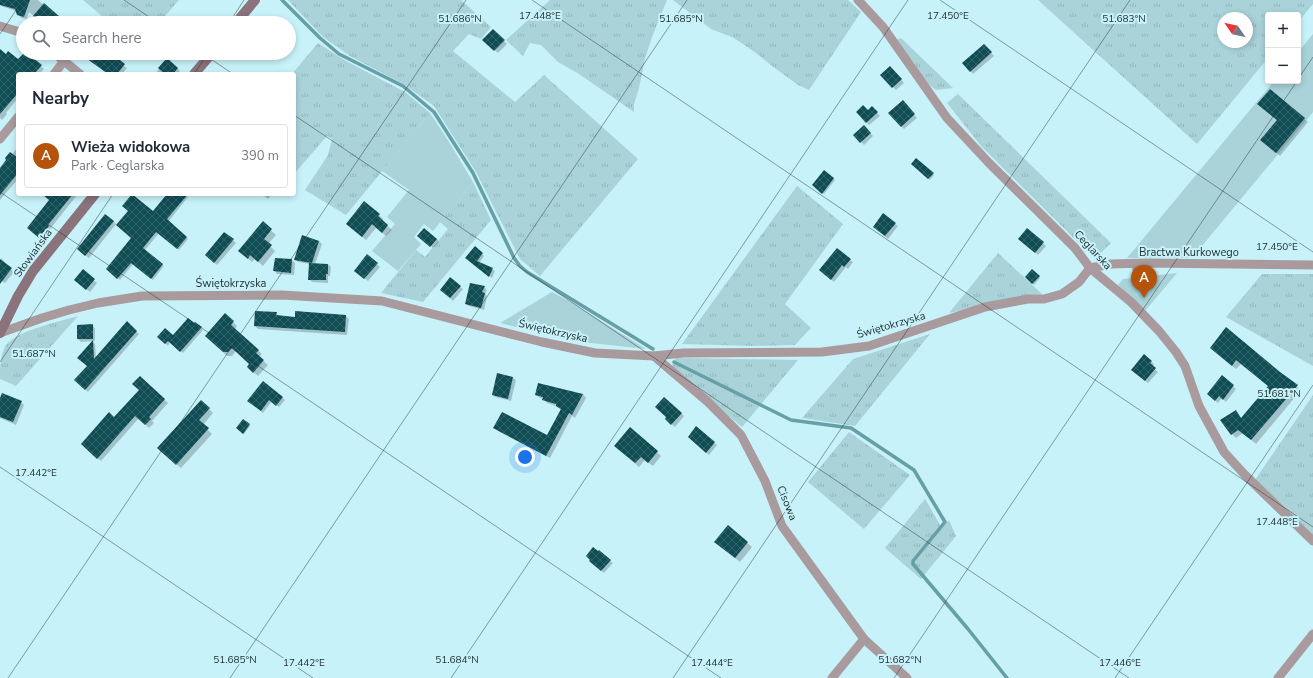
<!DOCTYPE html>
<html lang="en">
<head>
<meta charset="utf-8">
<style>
  body { margin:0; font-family:"Nunito Sans",sans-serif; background:#f2f2f3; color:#1f2937 }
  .controls { position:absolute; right:12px; top:12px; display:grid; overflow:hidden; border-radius:4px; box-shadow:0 2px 6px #0003 }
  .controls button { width:36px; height:36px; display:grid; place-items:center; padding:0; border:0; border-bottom:1px solid #e0e1e3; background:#fff; color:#1f2937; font:20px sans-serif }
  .compass { position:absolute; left:1217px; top:12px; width:36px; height:36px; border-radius:50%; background:#fff; box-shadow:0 2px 6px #0003; rotate:304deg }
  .you { position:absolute; left:525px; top:457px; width:14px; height:14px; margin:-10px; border:3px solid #fff; border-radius:50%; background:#1a73e8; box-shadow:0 0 0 6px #1a73e833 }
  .badge { display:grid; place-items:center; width:26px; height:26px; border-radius:50%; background:#b45309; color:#fff; font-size:13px; font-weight:700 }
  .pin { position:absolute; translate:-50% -33px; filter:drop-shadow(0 1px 2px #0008) }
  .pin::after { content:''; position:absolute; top:21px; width:14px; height:12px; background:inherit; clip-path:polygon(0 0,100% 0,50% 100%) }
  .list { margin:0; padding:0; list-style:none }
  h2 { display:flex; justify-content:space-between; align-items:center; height:52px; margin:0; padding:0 16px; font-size:17px }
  h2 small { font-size:13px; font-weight:400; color:#747a83 }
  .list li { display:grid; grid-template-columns:26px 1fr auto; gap:12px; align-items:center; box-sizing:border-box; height:64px; margin:0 8px 8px; padding:0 8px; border:1px solid #e0e1e3; border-radius:4px }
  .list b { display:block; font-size:15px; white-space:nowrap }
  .list p { margin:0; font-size:13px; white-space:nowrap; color:#747a83 }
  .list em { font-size:13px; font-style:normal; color:#747a83 }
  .icon { flex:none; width:22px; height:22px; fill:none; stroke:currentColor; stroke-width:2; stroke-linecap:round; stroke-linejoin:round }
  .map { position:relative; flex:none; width:1313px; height:678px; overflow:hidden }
  .search { position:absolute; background:#fff; box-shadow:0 2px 6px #0003; left:16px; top:16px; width:280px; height:44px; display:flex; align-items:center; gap:10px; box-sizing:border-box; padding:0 14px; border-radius:22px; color:#747a83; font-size:15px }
  .panel { position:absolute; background:#fff; box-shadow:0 2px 6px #0003; left:16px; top:72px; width:280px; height:124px; border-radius:4px }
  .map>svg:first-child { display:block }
  .grass { fill:url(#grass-tufts); fill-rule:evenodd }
  .green { fill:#a9d3d9 }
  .shadow { fill:#0003 }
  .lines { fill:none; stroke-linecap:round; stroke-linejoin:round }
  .stream { stroke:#679fa7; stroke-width:3.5 }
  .building { fill:url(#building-cross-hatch) }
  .street { stroke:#a99a9e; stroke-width:9 }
  .secondary { stroke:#8a737a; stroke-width:10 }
  .ticks { fill:none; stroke:#1d2e30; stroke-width:1; stroke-opacity:0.45 }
  .labels { text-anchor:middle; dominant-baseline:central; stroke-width:4; stroke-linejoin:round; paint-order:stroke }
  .street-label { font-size:11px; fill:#1d2e30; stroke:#c8f2f9 }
  .ticks-label { font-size:10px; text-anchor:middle; fill:#1d2e30; stroke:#c8f2f9; stroke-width:4; stroke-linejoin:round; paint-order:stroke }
</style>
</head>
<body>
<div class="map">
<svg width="1313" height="678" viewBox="0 0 1313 678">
  <defs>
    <pattern id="grass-tufts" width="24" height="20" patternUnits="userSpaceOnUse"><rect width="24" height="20" fill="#a9d3d9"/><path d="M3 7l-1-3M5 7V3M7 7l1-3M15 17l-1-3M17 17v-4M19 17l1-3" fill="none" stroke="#91b5bb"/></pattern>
    <pattern id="building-cross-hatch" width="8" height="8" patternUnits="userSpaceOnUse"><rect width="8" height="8" fill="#0f4c54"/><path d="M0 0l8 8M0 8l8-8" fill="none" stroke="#31636a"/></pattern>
  </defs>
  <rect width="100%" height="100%" fill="#c8f2f9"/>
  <g class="grass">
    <polygon points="83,0 179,0 159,23 110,23"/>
    <polygon points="288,0 461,0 491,27 481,39 469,34 453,51 515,102 544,75 638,159 540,276 520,259 476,172 434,106 405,85 350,56 323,37"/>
    <polygon points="550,0 667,0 652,37 645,59 639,88 634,104 634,112 579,74 558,62 541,45 530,43 523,56 506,40"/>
    <polygon points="673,0 848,0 861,12 809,90 798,85 772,66 756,53 734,38 711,29"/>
    <path d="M1038,0H1313V4L1298,22V15H1268V58L1197,144ZM1223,18H1247V42H1223Z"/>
    <polygon points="901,38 953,88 936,90 928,84 896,40"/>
    <polygon points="318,43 346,61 405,92 430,113 346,215 305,190 328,155 332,139 327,136 294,174 294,74 292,74"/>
    <polygon points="958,94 1111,243 1095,259 981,146 947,103"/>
    <polygon points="473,182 491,220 423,302 381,293 416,250 425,257 448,229 440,222"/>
    <polygon points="797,186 843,224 785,304 811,328 795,345 755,346 682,344"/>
    <polygon points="998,253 1042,294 949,313"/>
    <polygon points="1262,274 1313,274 1313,366 1226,317"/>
    <path d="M78,316L16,386L0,379C0,368 0,355 6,345C18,330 59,322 78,316Z"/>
    <polygon points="930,334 855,426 802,418 853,359"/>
    <polygon points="676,358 683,358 798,360 742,427 673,370 672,365"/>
    <polygon points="1313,395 1313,535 1255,480"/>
    <polygon points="849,432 910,475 864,529 808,482"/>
    <polygon points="925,499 942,528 949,520 956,536 921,579 885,548"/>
  </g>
  <g class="green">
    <polygon points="1313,34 1313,112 1192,258 1127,258 1274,81 1298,81 1298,52"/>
    <polygon points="430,113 449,142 473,182 433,231 424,224 414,237 421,244 398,271 372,251 395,224 387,217 409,190 382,171"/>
    <polygon points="1177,273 1145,311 1118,285 1123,279"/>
    <polygon points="552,292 571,302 646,349 573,341 500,323"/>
  </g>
  <g class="shadow">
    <polygon points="0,0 38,0 61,21 59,23 42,23 29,12 27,19 21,18 16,11 1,6"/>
    <polygon points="493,30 507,44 498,53 484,40"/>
    <polygon points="984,45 994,56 973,74 964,63"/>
    <polygon points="0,51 6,56 18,61 26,53 44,69 39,74 18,74 18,98 6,113 7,114 2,120 0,118"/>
    <polygon points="83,53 105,53 127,68 122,74 109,74 90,61"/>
    <polygon points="167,59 180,71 178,74 155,74"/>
    <polygon points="890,67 904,83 896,90 882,75"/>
    <polygon points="1270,90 1308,122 1280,156 1261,140 1278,121 1262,108"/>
    <polygon points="902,101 917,118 904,129 890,113"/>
    <polygon points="872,107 880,116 869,125 857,112 868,111"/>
    <polygon points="864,126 873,136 864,145 855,135"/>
    <polygon points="18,147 18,179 0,200 0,169"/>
    <polygon points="916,159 934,175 930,180 912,164"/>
    <polygon points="824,171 835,180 824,194 813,185"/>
    <polygon points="55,194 78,194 50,229 51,230 43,240 31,230"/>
    <polygon points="169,194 185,194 188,197 168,222 188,239 179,250 159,233 145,250 164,266 153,280 133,264 120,280 109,271"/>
    <polygon points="262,194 272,194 268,199"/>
    <polygon points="364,203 379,215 383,219 382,221 392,230 386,236 376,228 366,240 351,228"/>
    <polygon points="113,221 116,224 89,258 81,252"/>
    <polygon points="263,223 276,235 268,244 275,251 263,266 255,259 252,262 244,255"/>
    <polygon points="895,224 898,226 888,239 877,230"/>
    <polygon points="1027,229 1046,246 1038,255 1022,242"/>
    <polygon points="303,236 319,241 322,244 315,264 328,264 331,267 330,276 328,276 328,283 312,282 309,279 310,264 298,262 295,259"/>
    <polygon points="421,238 437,239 439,242 433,248"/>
    <polygon points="233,240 236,243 217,265 209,258"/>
    <polygon points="482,254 484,256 479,263 495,271 492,278 469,260"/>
    <polygon points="1,258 4,261 4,263 14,272 5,283 0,280"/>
    <polygon points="276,259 292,260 295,263 294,275 277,274 275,271"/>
    <polygon points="850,260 853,262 848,269 846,267 834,282 823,272"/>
    <polygon points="377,264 380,267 368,281 358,273"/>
    <polygon points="1032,270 1040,278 1034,285 1026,277"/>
    <polygon points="83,271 97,283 90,292 78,282"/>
    <polygon points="460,287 463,289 453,301 444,293"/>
    <polygon points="484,287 487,290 485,294 487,296 484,310 469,306 466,304"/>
    <polygon points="296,312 346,316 349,319 347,335 258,329 255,326 276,313 279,316 296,318"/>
    <polygon points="226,314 237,326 235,329 262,354 259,357 268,365 258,376 248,367 251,364 236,351 232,356 227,356 210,340"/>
    <polygon points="127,323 139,334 88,392 76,380 88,366 79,358 93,342 95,344 96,358"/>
    <polygon points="195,323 203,330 183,353 170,342 168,346 159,337 173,336"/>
    <polygon points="92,325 95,328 95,341 81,342 78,339"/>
    <polygon points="1215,352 1279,372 1301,390 1256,444 1243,433 1236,438 1232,434 1235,411 1242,419 1269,387 1241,364 1236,369"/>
    <polygon points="1144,356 1154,364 1152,367 1158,372 1148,383 1135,372"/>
    <polygon points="1222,376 1236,389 1226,402 1222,398 1218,403 1211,397"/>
    <polygon points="140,378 168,403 152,421 154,423 149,428 139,418 101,461 86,448 140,390"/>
    <polygon points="513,378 516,380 511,401 495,397 493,395"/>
    <polygon points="583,394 586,398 575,418 572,416 550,458 498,431 495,427 547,437 561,410 556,406 547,403 543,399 540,398 536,395"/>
    <polygon points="283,398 285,400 279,407 272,401 263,413 251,403"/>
    <polygon points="0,400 21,402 24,405 16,425 0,418"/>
    <polygon points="209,409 213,413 203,425 212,434 181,468 163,453"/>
    <polygon points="681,413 684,416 675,427 669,422 668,417"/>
    <polygon points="243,420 250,426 244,434 237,428"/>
    <polygon points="692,440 714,443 717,445 709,455"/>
    <polygon points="620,450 657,452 661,456 653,466 645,460 639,467"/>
    <polygon points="728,526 752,547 740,562 720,546"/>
    <polygon points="610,561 613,563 604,573 593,564"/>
  </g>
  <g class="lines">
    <g class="stream">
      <polyline points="282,0 320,38 339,54 403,86 434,112 473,173 514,258 520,266 527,272 653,349"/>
      <polyline points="674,362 791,420 851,428 914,470 945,522 913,561 913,564 968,629 1007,678"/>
    </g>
  </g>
  <g class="building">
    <polygon points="0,0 30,0 24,17 17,15 15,9 0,5"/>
    <polygon points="44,3 60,17 55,23 41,23 33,16"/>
    <polygon points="493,29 505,40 494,51 482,40"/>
    <polygon points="984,44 992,52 970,72 962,63"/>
    <polygon points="0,49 6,54 8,51 18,59 24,53 27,53 42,65 34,74 18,74 18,93 0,114"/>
    <polygon points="90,53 107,53 114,59 116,57 125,64 117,74 108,74 86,58"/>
    <polygon points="167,58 178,68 173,74 165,74 158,68"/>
    <polygon points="890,66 902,79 892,88 880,75"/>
    <polygon points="1270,89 1305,118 1276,153 1260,140 1277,120 1257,104"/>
    <polygon points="903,100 915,114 901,127 888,113"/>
    <polygon points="863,105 868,110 872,106 878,112 866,123 856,112"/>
    <polygon points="864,125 871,133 860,143 853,135"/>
    <polygon points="10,152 18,158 18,173 0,195 0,168 6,160 5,158"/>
    <polygon points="916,158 934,173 928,179 911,164"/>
    <polygon points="824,170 834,178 822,194 812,185"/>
    <polygon points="42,194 73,194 48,225 49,226 39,238 27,228 49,200"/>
    <polygon points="132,194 153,211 167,194 188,194 167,219 187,237 177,249 156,232 143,248 163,264 151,279 131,263 117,279 106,269 131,238 116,225 128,211 122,206"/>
    <polygon points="364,201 380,214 378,216 388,225 382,233 372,224 362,237 346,224"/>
    <polygon points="883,213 896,223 885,236 873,227"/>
    <polygon points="105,214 114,221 85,256 77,249"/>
    <polygon points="263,221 272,229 264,239 272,245 258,262 250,255 248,259 238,251"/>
    <polygon points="424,228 437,239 430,247 417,236"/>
    <polygon points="1027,228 1044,242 1035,253 1018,239"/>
    <polygon points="224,232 234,239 214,263 205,255"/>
    <polygon points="302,235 319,241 312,263 294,260"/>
    <polygon points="475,246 483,253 477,261 493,268 489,277 465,258"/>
    <polygon points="837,248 851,259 844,267 842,265 831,280 819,270"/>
    <polygon points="367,254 378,263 364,279 354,271"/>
    <polygon points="275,258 292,259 291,273 273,271"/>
    <polygon points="0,259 12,268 0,284"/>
    <polygon points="309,263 328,264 328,274 326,274 326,280 308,280"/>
    <polygon points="83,269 95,279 86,290 74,280"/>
    <polygon points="1032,269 1040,276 1032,284 1025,277"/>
    <polygon points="450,277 461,286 450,298 440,290"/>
    <polygon points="470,283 485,286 482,292 485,293 481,308 465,304"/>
    <polygon points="255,311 277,312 276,315 295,317 295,311 346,315 345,332 254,326"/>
    <polygon points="225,313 234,321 231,325 259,350 256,353 264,360 253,373 247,367 249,364 232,348 228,352 223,352 205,336"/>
    <polygon points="188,318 194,323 195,322 202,327 180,352 168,341 165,344 157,337 165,328 173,335"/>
    <polygon points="127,321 137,331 85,390 74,380 87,366 77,358 93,340 94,359"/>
    <polygon points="93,324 93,339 77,339 77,325"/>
    <polygon points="1226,327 1280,372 1298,385 1251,440 1238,430 1231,435 1220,420 1236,410 1241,418 1268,386 1236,360 1232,366 1210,348"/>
    <polygon points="1144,354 1152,361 1150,363 1156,368 1145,381 1131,370"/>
    <polygon points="497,373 513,377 508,399 492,395"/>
    <polygon points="1222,375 1234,385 1223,400 1219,396 1215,401 1207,394"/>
    <polygon points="140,376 165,399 149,417 151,419 145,425 135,416 97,459 81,444 109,412 114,417 139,390 132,384"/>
    <polygon points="263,381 283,397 276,406 269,400 261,411 247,401"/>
    <polygon points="538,383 583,394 572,415 569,413 546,456 493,428 502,412 547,435 561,409 556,406 556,404 542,400 543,397 535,395"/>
    <polygon points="2,393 22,401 13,422 0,417 0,398"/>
    <polygon points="664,397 682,413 671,425 665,419 666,417 655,407"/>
    <polygon points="201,400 210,408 199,420 209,428 176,465 157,448"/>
    <polygon points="243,419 250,424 243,434 236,428"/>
    <polygon points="696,426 715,442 706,453 688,437"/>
    <polygon points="630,427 658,451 648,463 641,457 635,463 614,446"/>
    <polygon points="728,525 748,542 735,558 714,542"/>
    <polygon points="593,547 598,551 599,550 611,560 601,571 589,561 590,560 586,556"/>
  </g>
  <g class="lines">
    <g class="street">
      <polyline points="858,0 883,27 947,118 989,163 1075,248 1090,268 1131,302 1159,331 1176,352 1185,366 1199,406 1224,452 1244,474 1313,541"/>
      <polyline points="0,26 23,33"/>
      <polyline points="54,53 80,74"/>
      <polyline points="54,74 64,61"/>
      <polyline points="0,139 18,117"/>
      <polyline points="1136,264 1138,274"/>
      <polyline points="0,333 42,318 69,310 98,303 142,296 282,295 382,301 542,342 595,353 654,356 683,353 822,352 869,346 985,307 1028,299 1044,299 1062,294 1079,282 1090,268 1111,264 1147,263 1313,265"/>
      <polyline points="654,356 708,402 741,435 765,481 782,526 864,639 907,678"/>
      <polyline points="832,678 864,639"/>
      <polyline points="1278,678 1313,634"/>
    </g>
    <g class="secondary">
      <polyline points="236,23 255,0"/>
      <polyline points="194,74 212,53"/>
      <polyline points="0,333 18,296 33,271 95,194"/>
    </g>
  </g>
  <path class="ticks" d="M124,0L158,23M532,0L1313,527M940,0L1313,252M229,23L244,0M0,34L23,0M202,53L233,74M194,74L208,53M1298,79L1313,57M294,115L1129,678M0,192L721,678M0,362L113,194M0,467L313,678M8,678L466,0M230,678L687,0M451,678L908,0M673,678L1130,0M894,678L1297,81M1115,678L1313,385"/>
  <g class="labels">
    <g class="street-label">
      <text transform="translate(1093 250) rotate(47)">Ceglarska</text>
      <text x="1189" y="252">Bractwa Kurkowego</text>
      <text transform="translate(33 253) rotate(-54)">Słowiańska</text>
      <text x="231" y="283">Świętokrzyska</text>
      <text transform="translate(891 325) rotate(-16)">Świętokrzyska</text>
      <text transform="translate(553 331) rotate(13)">Świętokrzyska</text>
      <text transform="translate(787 503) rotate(68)">Cisowa</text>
    </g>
  </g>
  <g class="ticks-label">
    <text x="540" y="19">17.448°E</text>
    <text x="948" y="19">17.450°E</text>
    <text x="460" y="22">51.686°N</text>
    <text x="681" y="22">51.685°N</text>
    <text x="1124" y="22">51.683°N</text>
    <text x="1277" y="250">17.450°E</text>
    <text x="34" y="357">51.687°N</text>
    <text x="1279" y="397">51.681°N</text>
    <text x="36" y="476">17.442°E</text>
    <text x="1277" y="525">17.448°E</text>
    <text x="235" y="663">51.685°N</text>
    <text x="457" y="663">51.684°N</text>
    <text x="900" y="663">51.682°N</text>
    <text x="304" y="666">17.442°E</text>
    <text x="712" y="666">17.444°E</text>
    <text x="1120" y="666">17.446°E</text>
  </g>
</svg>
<div class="controls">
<button>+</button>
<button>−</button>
</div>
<svg class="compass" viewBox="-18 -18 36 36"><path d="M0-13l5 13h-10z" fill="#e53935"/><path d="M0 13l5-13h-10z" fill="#747a83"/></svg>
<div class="you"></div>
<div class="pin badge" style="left:1144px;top:298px">A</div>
<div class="search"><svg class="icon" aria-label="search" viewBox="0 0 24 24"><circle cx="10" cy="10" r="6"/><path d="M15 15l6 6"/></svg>Search here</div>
<section class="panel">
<h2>Nearby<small></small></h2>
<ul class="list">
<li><span class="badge">A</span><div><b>Wieża widokowa</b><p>Park · Ceglarska</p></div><em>390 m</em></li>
</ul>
</section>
</div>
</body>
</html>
